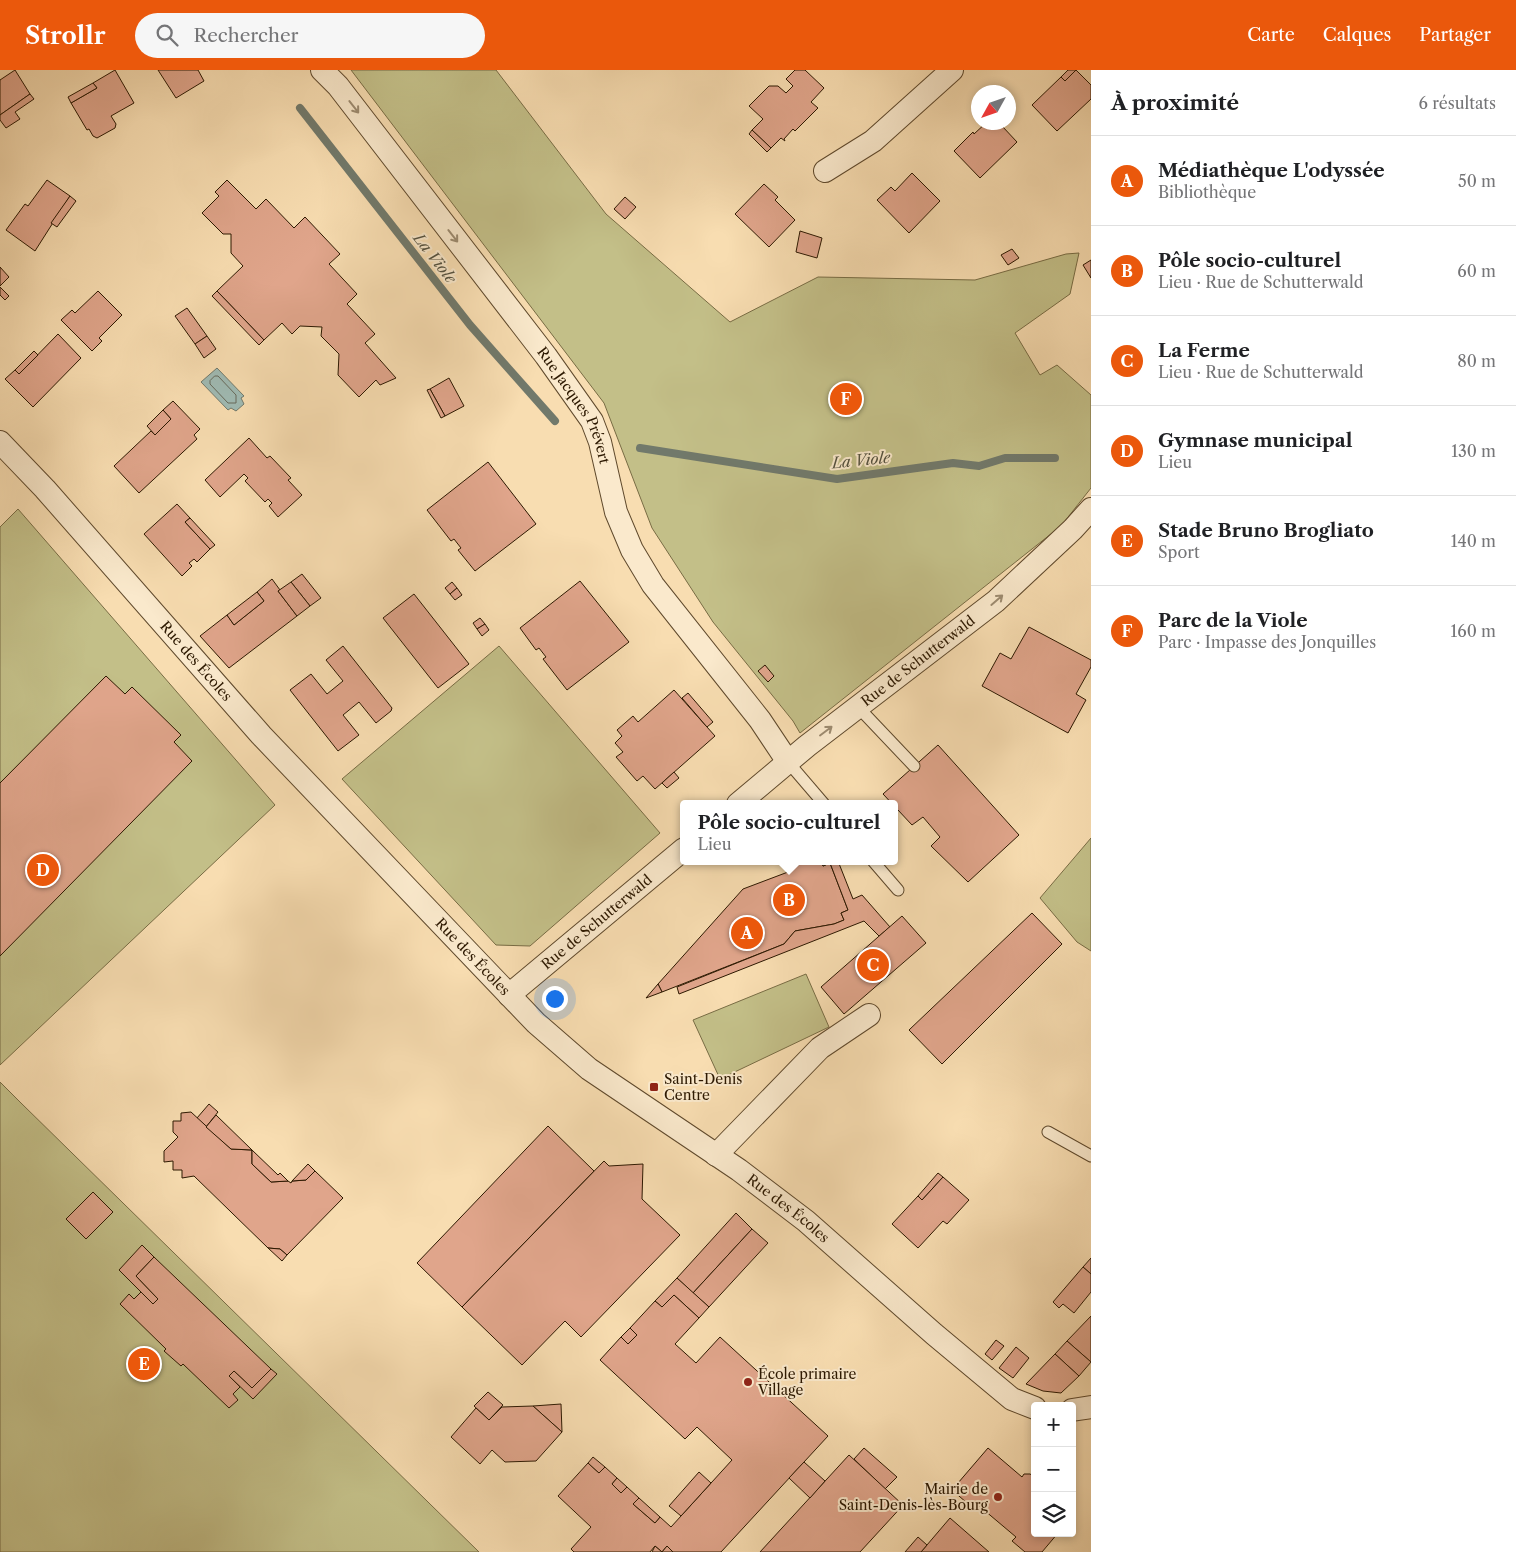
<!DOCTYPE html>
<html lang="fr">
<head>
<meta charset="utf-8">
<style>
  body { margin:0; font-family:"Libre Caslon Text",serif; background:#f6f6f6; color:#202124 }
  .controls { position:absolute; right:15px; bottom:15px; display:grid; overflow:hidden; border-radius:5px; box-shadow:0 2px 8px #0003 }
  .controls button { width:45px; height:45px; display:grid; place-items:center; padding:0; border:0; border-bottom:1px solid #e0e0e0; background:#fff; color:#202124; font:25px sans-serif }
  .compass { position:absolute; left:971px; top:15px; width:45px; height:45px; border-radius:50%; background:#fff; box-shadow:0 2px 8px #0003; rotate:230deg }
  .you { position:absolute; left:554px; top:928px; width:18px; height:18px; margin:-12px; border:4px solid #fff; border-radius:50%; background:#1a73e8; box-shadow:0 0 0 8px #1a73e833 }
  .badge { display:grid; place-items:center; width:32px; height:32px; border-radius:50%; background:#ea580c; color:#fff; font-size:16px; font-weight:700 }
  .pin { position:absolute; translate:-50% -50%; border:2px solid #fff; box-shadow:0 1px 5px #0006 }
  .popup { position:absolute; left:680px; top:730px; width:218px; height:65px; box-sizing:border-box; display:grid; place-content:center; border-radius:5px; background:#fff; filter:drop-shadow(0 1px 4px #0005); font-size:16px; white-space:nowrap; color:#757577 }
  .popup b { font-size:19px; color:#202124 }
  .popup::after { content:''; position:absolute; left:50%; top:100%; margin-left:-10px; border:10px solid transparent; border-top-color:#fff }
  .list { margin:0; padding:0; list-style:none }
  h2 { display:flex; justify-content:space-between; align-items:center; height:65px; margin:0; padding:0 20px; font-size:21px }
  h2 small { font-size:16px; font-weight:400; color:#757577 }
  .list li { display:grid; grid-template-columns:32px 1fr auto; gap:15px; align-items:center; box-sizing:border-box; height:90px; padding:0 20px; border-top:1px solid #e0e0e0 }
  .list b { display:block; font-size:19px; white-space:nowrap }
  .list p { margin:0; font-size:16px; white-space:nowrap; color:#757577 }
  .list em { font-size:16px; font-style:normal; color:#757577 }
  .icon { flex:none; width:28px; height:28px; fill:none; stroke:currentColor; stroke-width:2; stroke-linecap:round; stroke-linejoin:round }
  .map { position:relative; flex:none; width:1091px; height:1482px; overflow:hidden }
  header { display:flex; align-items:center; gap:30px; box-sizing:border-box; height:70px; padding:0 25px; background:#ea580c; color:#fff }
  header strong { font-size:24px }
  nav { display:flex; gap:28px; margin-inline-start:auto; font-size:18px }
  .search { width:350px; height:45px; background:#f6f6f6; display:flex; align-items:center; gap:12px; box-sizing:border-box; padding:0 18px; border-radius:28px; color:#757577; font-size:19px }
  main { display:flex }
  aside { flex:1; background:#fff }
  .map>svg:first-child { display:block }
  .green { fill:#c3bf88; stroke:#786c44 }
  .water { fill:#9fbab3; stroke:#71796b }
  .lines { fill:none; stroke-linecap:round; stroke-linejoin:round }
  .shore { stroke:#66695a; stroke-width:1 }
  .stream { stroke:#71796b; stroke-width:8 }
  .building { fill:#e0a58b; stroke:#2c1800 }
  .lane-casing { stroke:#5f492c; stroke-width:13 }
  .street-casing { stroke:#5f492c; stroke-width:24 }
  .lane { stroke:#fae9cc; stroke-width:11 }
  .street { stroke:#fae9cc; stroke-width:22 }
  .oneway { stroke:#9d8b70 }
  .poi-dot { fill:#8f2418; stroke:#fae9cc; stroke-width:2 }
  .labels { text-anchor:middle; dominant-baseline:central; stroke-width:4; stroke-linejoin:round; paint-order:stroke }
  .street-label { font-size:14px; fill:#2c1800; stroke:#fae9cc }
  .poi-label { font-size:14px; fill:#2c1800; stroke:#fae9cc; text-anchor:start }
  .water-label { font-size:15px; font-style:italic; fill:#54513f; stroke:#fae9cc }
</style>
</head>
<body>
<header>
<strong>Strollr</strong>
<div class="search"><svg class="icon" aria-label="search" viewBox="0 0 24 24"><circle cx="10" cy="10" r="6"/><path d="M15 15l6 6"/></svg>Rechercher</div>
<nav><a>Carte</a><a>Calques</a><a>Partager</a></nav>
</header>
<main>
<div class="map">
<svg width="1091" height="1482" viewBox="0 0 1091 1482">
  <rect width="100%" height="100%" fill="#f8ddb1"/>
  <filter id="stains"><feTurbulence type="fractalNoise" baseFrequency=".004" numOctaves="4"/><feColorMatrix values="0 0 0 0 .2 0 0 0 0 .09 0 0 0 0 .02 0 0 0 .5 -.17"/></filter>
  <radialGradient id="worn" r=".72"><stop offset=".6" stop-color="#630" stop-opacity="0"/><stop offset="1" stop-color="#630" stop-opacity=".3"/></radialGradient>
  <g class="green">
    <polygon points="351,0 496,0 606,144 730,252 818,207 975,210 1066,184 1079,183 1070,224 1015,263 1040,305 1057,295 1091,325 1091,418 1061,456 800,663 793,651 713,552 652,458 604,333"/>
    <polygon points="18,439 275,735 0,995 0,457"/>
    <polygon points="499,576 660,763 530,876 496,875 342,709"/>
    <polygon points="1091,768 1091,881 1077,872 1040,828"/>
    <polygon points="806,904 829,957 720,1009 693,950"/>
    <polygon points="0,1012 21,1033 479,1482 0,1482"/>
  </g>
  <polygon class="water" points="217,298 244,326 241,328 244,334 236,341 231,338 228,340 201,312"/>
  <g class="lines">
    <polygon class="shore" points="215,306 218,306 236,325 236,333 228,333 210,314 210,311"/>
    <g class="stream">
      <polyline points="300,38 470,255 555,351"/>
      <polyline points="640,378 837,409 953,393 979,396 1005,388 1055,388"/>
    </g>
  </g>
  <g class="building">
    <polygon points="15,0 30,24 0,45 0,10"/>
    <polygon points="115,0 134,33 111,46 116,54 115,58 97,68 93,66 89,59 87,60 71,33 97,18 93,13"/>
    <polygon points="158,0 198,0 204,11 176,28"/>
    <polygon points="795,0 805,0 824,18 811,32 818,38 795,61 793,59 784,69 785,71 781,68 771,78 752,60 763,49 749,36 769,16 778,16 786,23 793,16 786,9"/>
    <polygon points="1068,0 1076,0 1065,11 1061,7"/>
    <polygon points="1076,0 1091,15 1091,29 1057,61 1032,35 1061,7 1065,11"/>
    <polygon points="93,13 97,18 71,33 68,27"/>
    <polygon points="30,24 34,29 15,42 20,49 6,58 0,50 0,45"/>
    <polygon points="987,52 992,52 999,59 1002,56 1017,72 980,108 954,81 973,62 974,64"/>
    <polygon points="752,60 771,78 767,82 749,64"/>
    <polygon points="912,103 940,131 909,163 877,130 891,117 895,121"/>
    <polygon points="47,110 70,126 35,181 6,160 25,134 28,136"/>
    <polygon points="227,110 256,139 266,129 294,158 305,147 340,184 329,194 357,224 347,234 375,264 365,273 396,308 380,315 376,310 359,327 338,305 339,284 321,266 322,257 300,256 292,264 282,253 264,270 217,221 243,196 231,183 231,164 223,164 202,143 219,126 215,122"/>
    <polygon points="764,114 778,127 775,130 795,150 769,177 735,144"/>
    <polygon points="70,126 76,131 57,157 51,153"/>
    <polygon points="625,127 636,137 625,149 614,139"/>
    <polygon points="800,161 822,168 817,188 796,182"/>
    <polygon points="1012,179 1019,188 1008,195 1001,185"/>
    <polygon points="1091,190 1091,208 1083,195"/>
    <polygon points="0,197 9,207 0,216"/>
    <polygon points="0,217 9,226 5,230 0,225"/>
    <polygon points="98,221 122,245 99,268 102,271 92,281 61,250 72,240 75,243"/>
    <polygon points="217,221 264,270 259,275 212,226"/>
    <polygon points="187,238 207,266 195,274 175,246"/>
    <polygon points="58,264 81,288 33,337 5,309 15,300 19,304"/>
    <polygon points="207,266 216,279 204,288 195,274"/>
    <polygon points="34,281 38,285 19,304 15,300"/>
    <polygon points="449,308 464,336 445,346 430,319"/>
    <polygon points="430,319 445,346 441,348 427,320"/>
    <polygon points="173,331 200,359 194,365 197,369 139,423 114,396 151,361 155,365 171,349 163,340"/>
    <polygon points="163,340 171,349 155,365 147,356"/>
    <polygon points="249,368 267,388 270,386 291,408 288,410 302,425 278,447 269,436 272,433 268,429 265,432 245,411 248,408 244,404 220,427 205,410"/>
    <polygon points="488,392 536,454 475,501 458,480 461,478 454,469 451,471 427,440"/>
    <polygon points="177,434 190,448 185,452 210,479 197,492 194,489 189,493 192,496 182,506 144,464"/>
    <polygon points="190,448 215,475 210,479 185,452"/>
    <polygon points="302,504 321,528 310,536 291,512"/>
    <polygon points="272,509 280,520 278,521 297,546 229,598 200,566 227,545 234,555 264,531 257,522"/>
    <polygon points="580,511 629,572 567,620 543,589 546,587 539,578 536,580 520,558"/>
    <polygon points="291,512 310,536 297,546 278,521"/>
    <polygon points="452,512 457,518 450,524 445,518"/>
    <polygon points="457,518 462,525 455,530 450,524"/>
    <polygon points="257,522 264,531 234,555 227,545"/>
    <polygon points="414,524 469,594 438,618 383,548"/>
    <polygon points="480,548 485,554 477,559 473,553"/>
    <polygon points="485,554 489,560 482,566 477,559"/>
    <polygon points="1029,557 1091,590 1091,597 1076,624 1086,630 1068,663 982,616 1000,583 1011,589"/>
    <polygon points="343,576 392,638 391,641 376,653 359,632 343,645 359,665 338,681 290,620 311,604 327,624 343,611 326,590"/>
    <polygon points="765,595 774,606 768,612 758,601"/>
    <polygon points="106,606 125,624 132,617 181,665 174,672 192,691 0,886 0,713"/>
    <polygon points="674,620 715,666 655,719 643,706 637,711 616,687 623,682 615,673 622,666 617,660 633,646 638,652"/>
    <polygon points="688,623 713,652 707,657 682,628"/>
    <polygon points="938,675 1019,765 968,812 931,776 940,767 923,747 912,755 883,724"/>
    <polygon points="674,702 679,708 667,718 662,713"/>
    <polygon points="784,791 821,791 823,796 830,793 848,840 841,843 844,850 834,854 795,861 784,874 662,922 658,914 743,819 788,802"/>
    <polygon points="821,791 838,791 853,829 862,825 890,857 879,866 864,851 679,924 677,917 784,874 795,861 834,854 844,850 841,843 848,840 830,793 823,796"/>
    <polygon points="1032,843 1062,874 942,994 909,960"/>
    <polygon points="902,846 926,873 844,944 821,917"/>
    <polygon points="658,914 662,922 646,928"/>
    <polygon points="209,1034 218,1042 206,1057 197,1048"/>
    <polygon points="191,1042 231,1079 252,1080 252,1094 271,1112 288,1111 291,1113 292,1111 306,1110 315,1101 343,1128 287,1185 280,1179 268,1178 194,1106 182,1108 182,1100 173,1100 173,1091 164,1092 164,1081 178,1067 173,1062 173,1051 181,1051 181,1043"/>
    <polygon points="216,1045 252,1080 231,1079 206,1057"/>
    <polygon points="548,1056 594,1101 462,1237 417,1193"/>
    <polygon points="252,1080 278,1105 280,1103 288,1111 271,1112 252,1094"/>
    <polygon points="604,1091 609,1096 643,1094 642,1129 680,1165 581,1267 565,1251 522,1295 462,1237"/>
    <polygon points="308,1094 315,1101 306,1110 292,1111"/>
    <polygon points="938,1103 943,1107 922,1130 918,1126"/>
    <polygon points="943,1107 969,1130 947,1154 943,1151 918,1178 892,1154 918,1126 922,1130"/>
    <polygon points="93,1122 113,1142 86,1169 66,1149"/>
    <polygon points="736,1143 752,1159 693,1223 677,1208"/>
    <polygon points="752,1159 768,1173 709,1237 693,1223"/>
    <polygon points="142,1175 154,1187 136,1206 158,1229 153,1234 119,1200"/>
    <polygon points="268,1178 280,1179 287,1185 282,1191"/>
    <polygon points="154,1187 271,1299 252,1318 234,1301 229,1306 240,1317 233,1324 238,1330 229,1338 183,1294 181,1296 164,1281 166,1279 120,1234 129,1224 134,1229 141,1222 153,1234 158,1229 136,1206"/>
    <polygon points="1091,1188 1091,1204 1083,1197"/>
    <polygon points="1083,1197 1091,1204 1091,1222 1074,1243 1063,1234 1059,1238 1053,1232"/>
    <polygon points="677,1208 709,1237 699,1248 674,1225 662,1237 655,1231"/>
    <polygon points="674,1225 699,1248 675,1274 696,1293 720,1267 828,1366 721,1482 673,1482 667,1476 662,1482 655,1476 650,1482 574,1482 571,1479 591,1457 558,1426 588,1393 599,1403 605,1397 617,1408 612,1414 621,1423 627,1417 639,1428 633,1434 655,1453 660,1447 671,1457 732,1390 697,1357 685,1369 600,1290 621,1267 628,1274 637,1265 630,1258 655,1231 662,1237"/>
    <polygon points="1091,1246 1091,1292 1067,1271"/>
    <polygon points="630,1258 637,1265 628,1274 621,1267"/>
    <polygon points="996,1270 1004,1276 992,1290 985,1284"/>
    <polygon points="1067,1271 1091,1292 1079,1306 1055,1284"/>
    <polygon points="1016,1277 1029,1288 1013,1308 999,1298"/>
    <polygon points="1055,1284 1079,1306 1061,1323 1043,1321 1026,1314"/>
    <polygon points="271,1299 277,1304 253,1329 229,1306 234,1301 252,1318"/>
    <polygon points="488,1322 503,1335 489,1350 474,1336"/>
    <polygon points="561,1334 562,1362 533,1336"/>
    <polygon points="533,1336 562,1362 536,1391 505,1392 492,1380 480,1394 451,1367 476,1338 489,1350 502,1337"/>
    <polygon points="864,1378 897,1407 885,1419 854,1389"/>
    <polygon points="988,1378 1022,1407 1024,1404 1030,1404 1035,1407 1035,1463 1058,1463 1042,1482 1025,1482 1012,1471 1016,1467 978,1435 974,1439 952,1420"/>
    <polygon points="849,1385 903,1435 894,1445 860,1482 760,1482"/>
    <polygon points="593,1387 605,1397 599,1403 588,1393"/>
    <polygon points="804,1392 825,1411 810,1428 789,1408"/>
    <polygon points="699,1402 711,1413 681,1446 669,1436"/>
    <polygon points="617,1408 627,1417 621,1423 612,1414"/>
    <polygon points="639,1428 660,1447 655,1453 633,1434"/>
    <polygon points="950,1448 989,1482 921,1482"/>
    <polygon points="918,1467 927,1475 921,1482 905,1482"/>
    <polygon points="655,1476 662,1482 667,1476 673,1482 652,1482"/>
  </g>
  <g class="lines">
    <defs>
      <g id="lane">
        <polyline points="858,637 914,696"/>
        <polyline points="788,692 824,734"/>
        <polyline points="873,791 898,820"/>
        <polyline points="1048,1062 1091,1086"/>
      </g>
      <g id="street">
        <path id="s1" d="M322,0L338,16L546,286L592,351L600,372L616,442L632,480L653,515L760,650L788,692"/>
        <polyline points="825,101 873,71 952,0"/>
        <path id="s2" d="M0,372L45,419L261,665L536,953L589,999L739,1100L806,1151L934,1264L1012,1329L1035,1338"/>
        <path id="s3" d="M738,734L807,676L996,531L1073,459L1091,439"/>
        <path id="s4" d="M509,925L684,779"/>
        <polyline points="716,1085 820,978 869,945"/>
        <polyline points="1072,1340 1091,1337"/>
      </g>
    </defs>
    <use href="#lane" class="lane-casing"/>
    <use href="#street" class="street-casing"/>
    <use href="#lane" class="lane"/>
    <use href="#street" class="street"/>
  </g>
  <defs><path id="oneway-shaft" d="M-6 0H5M1.5-3L5.5 0L1.5 3" fill="none" stroke-width="1.6" stroke-linecap="round" stroke-linejoin="round" transform="scale(1.25)"/></defs>
  <g class="oneway">
    <use href="#oneway-shaft" transform="translate(354 37) rotate(52)"/>
    <use href="#oneway-shaft" transform="translate(453 166) rotate(52)"/>
    <use href="#oneway-shaft" transform="translate(997 530) rotate(-41)"/>
    <use href="#oneway-shaft" transform="translate(826 661) rotate(-37)"/>
  </g>
  <g class="poi-dot">
    <rect x="649" y="1012" width="10" height="10" rx="2.5"/>
    <circle cx="748" cy="1312" r="5"/>
    <circle cx="998" cy="1427" r="5"/>
  </g>
  <g class="labels">
    <g class="street-label">
      <text stroke="none"><textPath href="#s1" startOffset="421">Rue Jacques Prévert</textPath></text>
      <text stroke="none"><textPath href="#s2" startOffset="294">Rue des Écoles</textPath></text>
      <text stroke="none"><textPath href="#s3" startOffset="230">Rue de Schutterwald</textPath></text>
      <text stroke="none"><textPath href="#s4" startOffset="114">Rue de Schutterwald</textPath></text>
      <text stroke="none"><textPath href="#s2" startOffset="699">Rue des Écoles</textPath></text>
      <text stroke="none"><textPath href="#s2" startOffset="1104">Rue des Écoles</textPath></text>
    </g>
    <g class="poi-label">
      <text x="664" y="1009">Saint-Denis<tspan x="664" dy="16">Centre</tspan></text>
      <text x="758" y="1304">École primaire<tspan x="758" dy="16">Village</tspan></text>
      <text x="988" y="1419" text-anchor="end">Mairie de<tspan x="988" dy="16">Saint-Denis-lès-Bourg</tspan></text>
    </g>
    <g class="water-label">
      <text transform="translate(435 188) rotate(52)">La Viole</text>
      <text transform="translate(861 390) rotate(-6)">La Viole</text>
    </g>
  </g>
  <rect width="100%" height="100%" filter="url(#stains)"/>
  <rect width="100%" height="100%" fill="url(#worn)"/>
</svg>
<div class="controls">
<button>+</button>
<button>−</button>
<button><svg class="icon" aria-label="layers" viewBox="0 0 24 24"><path d="M12 4l9 5-9 5-9-5zM3 14l9 5 9-5"/></svg></button>
</div>
<svg class="compass" viewBox="-18 -18 36 36"><path d="M0-13l5 13h-10z" fill="#e53935"/><path d="M0 13l5-13h-10z" fill="#757577"/></svg>
<div class="you"></div>
<div class="pin badge" style="left:747px;top:863px">A</div>
<div class="pin badge" style="left:789px;top:830px">B</div>
<div class="popup"><b>Pôle socio-culturel</b>Lieu</div>
<div class="pin badge" style="left:873px;top:895px">C</div>
<div class="pin badge" style="left:43px;top:800px">D</div>
<div class="pin badge" style="left:144px;top:1294px">E</div>
<div class="pin badge" style="left:846px;top:329px">F</div>
</div>
<aside>
<h2>À proximité<small>6 résultats</small></h2>
<ul class="list">
<li><span class="badge">A</span><div><b>Médiathèque L'odyssée</b><p>Bibliothèque</p></div><em>50 m</em></li>
<li><span class="badge">B</span><div><b>Pôle socio-culturel</b><p>Lieu · Rue de Schutterwald</p></div><em>60 m</em></li>
<li><span class="badge">C</span><div><b>La Ferme</b><p>Lieu · Rue de Schutterwald</p></div><em>80 m</em></li>
<li><span class="badge">D</span><div><b>Gymnase municipal</b><p>Lieu</p></div><em>130 m</em></li>
<li><span class="badge">E</span><div><b>Stade Bruno Brogliato</b><p>Sport</p></div><em>140 m</em></li>
<li><span class="badge">F</span><div><b>Parc de la Viole</b><p>Parc · Impasse des Jonquilles</p></div><em>160 m</em></li>
</ul>
</aside>
</main>
</body>
</html>
